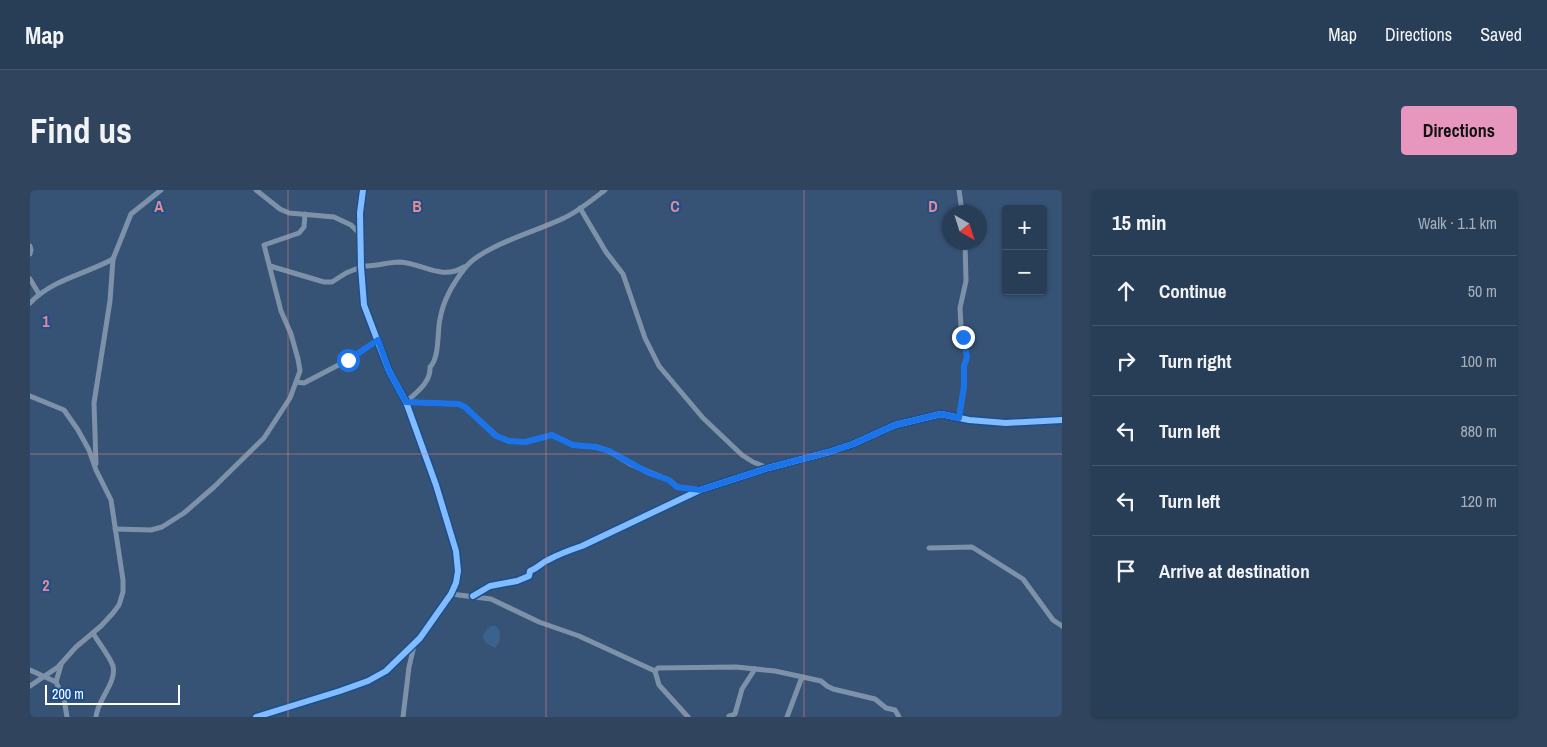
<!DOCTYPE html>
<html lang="en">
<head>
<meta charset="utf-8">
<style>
  body { margin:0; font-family:"Archivo Narrow",sans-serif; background:#30455d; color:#f1f3f6 }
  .controls { position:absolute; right:15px; top:15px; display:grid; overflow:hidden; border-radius:5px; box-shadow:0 1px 4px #0004 }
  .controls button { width:45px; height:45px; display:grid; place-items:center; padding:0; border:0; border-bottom:1px solid #44576d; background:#283e57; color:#f1f3f6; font:25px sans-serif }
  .compass { position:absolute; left:912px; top:15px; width:45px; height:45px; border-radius:50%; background:#283e57; box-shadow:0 1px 4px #0004; rotate:141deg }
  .scale { position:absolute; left:15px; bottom:12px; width:135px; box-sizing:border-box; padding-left:5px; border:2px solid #fff; border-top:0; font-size:14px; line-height:18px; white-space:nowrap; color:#fff; -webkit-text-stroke:4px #1b4f8f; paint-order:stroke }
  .stop { position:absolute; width:15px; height:15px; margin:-11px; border:4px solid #1a73e8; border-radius:50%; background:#fff }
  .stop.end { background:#1a73e8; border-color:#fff; box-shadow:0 1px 5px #0008 }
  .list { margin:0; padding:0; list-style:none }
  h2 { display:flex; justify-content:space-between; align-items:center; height:65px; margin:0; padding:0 20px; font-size:21px }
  h2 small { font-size:16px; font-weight:400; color:#a5aeba }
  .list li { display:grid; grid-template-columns:32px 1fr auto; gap:15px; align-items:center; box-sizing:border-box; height:70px; padding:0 20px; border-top:1px solid #44576d }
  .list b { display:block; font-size:19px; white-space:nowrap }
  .list em { font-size:16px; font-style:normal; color:#a5aeba }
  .icon { flex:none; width:28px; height:28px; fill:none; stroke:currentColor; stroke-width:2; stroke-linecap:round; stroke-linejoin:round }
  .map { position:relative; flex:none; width:1032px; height:527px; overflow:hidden; border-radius:5px }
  header { display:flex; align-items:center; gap:30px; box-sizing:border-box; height:70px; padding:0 25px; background:#283e57; border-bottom:1px solid #44576d }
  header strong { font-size:24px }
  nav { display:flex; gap:28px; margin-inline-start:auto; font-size:18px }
  .intro { display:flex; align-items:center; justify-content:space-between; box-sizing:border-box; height:120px; padding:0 30px }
  h1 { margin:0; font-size:35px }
  .button { padding:12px 22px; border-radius:5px; background:#e797bd; color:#111; font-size:18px; font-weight:700 }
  main { display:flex; gap:30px; padding:0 30px }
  aside { flex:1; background:#283e57; border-radius:5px; box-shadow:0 1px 4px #0004 }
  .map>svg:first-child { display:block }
  .water { fill:#3b618d }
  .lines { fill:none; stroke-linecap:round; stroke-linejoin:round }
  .street { stroke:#7d92a8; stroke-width:5 }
  .secondary { stroke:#798da4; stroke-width:7 }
  .cycleway-casing { stroke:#1b4f8f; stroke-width:9 }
  .cycleway { stroke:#80bcff; stroke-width:6 }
  .route { stroke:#1a73e8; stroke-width:6 }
  .grid { fill:none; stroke:#e88989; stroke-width:1; stroke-opacity:0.55 }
  .grid-label { font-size:16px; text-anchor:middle; font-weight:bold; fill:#e88989; stroke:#1b4f8f; stroke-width:4; stroke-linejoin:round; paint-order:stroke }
</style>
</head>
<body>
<header>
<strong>Map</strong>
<nav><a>Map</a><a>Directions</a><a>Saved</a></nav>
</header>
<div class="intro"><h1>Find us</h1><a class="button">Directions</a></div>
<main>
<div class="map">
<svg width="1032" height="527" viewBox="0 0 1032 527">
  <rect width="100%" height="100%" fill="#365274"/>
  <path class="water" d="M461,436H466C472,441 471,453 465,458L457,454L452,447L457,439Z"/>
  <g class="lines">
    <g class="street">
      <polyline points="226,0 250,19 259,23 304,27 321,35 331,45"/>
      <polyline points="929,0 932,22"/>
      <polyline points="550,18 576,62 593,84 615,148 629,176 673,228 712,265 723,272 738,278"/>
      <polyline points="0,56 1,60 0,64"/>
      <polyline points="240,76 294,92 302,92 316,83 331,77"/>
      <path d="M331,76C345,77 357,72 370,72C392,73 411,91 434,77"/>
      <polyline points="0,89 9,104"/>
      <path d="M0,113C23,89 56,84 83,69"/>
      <polyline points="266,192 274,193 318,170 348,150"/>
      <polyline points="0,206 34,220 48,240 59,260 66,280 81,310 93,390 93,402 89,415 83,423 71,436 46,457 28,477 0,496"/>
      <polyline points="376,212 429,214 435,217 467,246 479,251 495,252 522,245 543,255 566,257 579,261 602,275 639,290 647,297 670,300"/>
      <path d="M376,212C387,202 401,192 400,177C410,167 407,141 410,129C413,111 424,92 435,78C453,55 508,41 534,28C549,21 562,10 575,0"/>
      <polyline points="929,228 934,196 934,176 937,167 931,137 930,118 936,91 935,52"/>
      <polyline points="66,274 64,213 80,111 83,69 101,24 131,0"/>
      <polyline points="85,339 121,340 132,337 154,323 184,297 234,248 260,208 270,181 268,169 261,144 251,121 234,55 269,43 274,37 275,24"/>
      <polyline points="899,358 942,357 993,389 1023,430 1032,436"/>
      <polyline points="421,404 461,409 509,432 549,446 625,481 628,478 706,477 745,481 791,491 797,496 803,499 845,509 856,518 865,520 869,527"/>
      <path d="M443,406L460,396L487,391L499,386L500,381C508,378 511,373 518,370C529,364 540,360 552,356L670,300L738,278L799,262L823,254L865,235L911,224L939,230L976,233L1032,230"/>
      <path d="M63,443C68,452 80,467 83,476C87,493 67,510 66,527"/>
      <polyline points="31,475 26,492 34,509 37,527"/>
      <polyline points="0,480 26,492"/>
      <polyline points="625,481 629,495 658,527"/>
      <polyline points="699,526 705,524 712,499 725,479"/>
      <polyline points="373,527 379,477 384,456"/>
      <polyline points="757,527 772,487"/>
    </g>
    <polyline class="secondary" points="226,527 310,501 338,491 356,481 390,448 421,404 426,393 428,381 426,361 406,295 376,212 359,181 334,115 331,77 330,23 333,0"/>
    <defs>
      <g id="cycleway">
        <path d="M443,406L460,396L487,391L499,386L500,381C508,378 511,373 518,370C529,364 540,360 552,356L670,300L738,278L799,262L823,254L865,235L911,224L939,230L976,233L1032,230"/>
        <polyline points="226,527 310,501 338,491 356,481 390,448 421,404 426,393 428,381 426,361 406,295 376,212 359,181 334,115 331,77 330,23 333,0"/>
      </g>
    </defs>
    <use href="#cycleway" class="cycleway-casing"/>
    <use href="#cycleway" class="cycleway"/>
  </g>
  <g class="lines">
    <polyline class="route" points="318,170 348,150 359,181 376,212 429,214 435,217 466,246 479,251 495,252 522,245 543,255 566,257 579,261 619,283 639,290 647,297 670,300 738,278 799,262 823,254 865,235 911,224 929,228 934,196 934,176 937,167 933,147"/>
  </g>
  <path class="grid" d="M258,0V527M516,0V527M774,0V527M0,264H1032"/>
  <g class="grid-label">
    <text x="129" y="22">A</text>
    <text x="387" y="22">B</text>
    <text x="645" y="22">C</text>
    <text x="903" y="22">D</text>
    <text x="16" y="137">1</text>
    <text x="16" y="401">2</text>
  </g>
</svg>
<div class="controls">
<button>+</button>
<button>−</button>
</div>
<svg class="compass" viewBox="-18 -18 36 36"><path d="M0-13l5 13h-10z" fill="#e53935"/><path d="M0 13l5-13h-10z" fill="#a5aeba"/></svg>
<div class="scale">200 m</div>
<div class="stop" style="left:318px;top:170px"></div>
<div class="stop end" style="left:933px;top:147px"></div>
</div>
<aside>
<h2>15 min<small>Walk · 1.1 km</small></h2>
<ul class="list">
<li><svg class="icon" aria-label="ahead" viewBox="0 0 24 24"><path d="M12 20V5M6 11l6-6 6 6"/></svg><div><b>Continue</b></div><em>50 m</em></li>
<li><svg class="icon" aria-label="right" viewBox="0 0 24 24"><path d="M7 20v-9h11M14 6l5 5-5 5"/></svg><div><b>Turn right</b></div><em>100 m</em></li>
<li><svg class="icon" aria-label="left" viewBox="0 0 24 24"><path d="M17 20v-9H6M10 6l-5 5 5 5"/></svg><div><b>Turn left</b></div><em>880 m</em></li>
<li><svg class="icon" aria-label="left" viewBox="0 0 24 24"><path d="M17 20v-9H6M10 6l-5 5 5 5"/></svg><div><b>Turn left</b></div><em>120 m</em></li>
<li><svg class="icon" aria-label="arrive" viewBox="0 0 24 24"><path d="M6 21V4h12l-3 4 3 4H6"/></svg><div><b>Arrive at destination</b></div></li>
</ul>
</aside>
</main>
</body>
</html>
